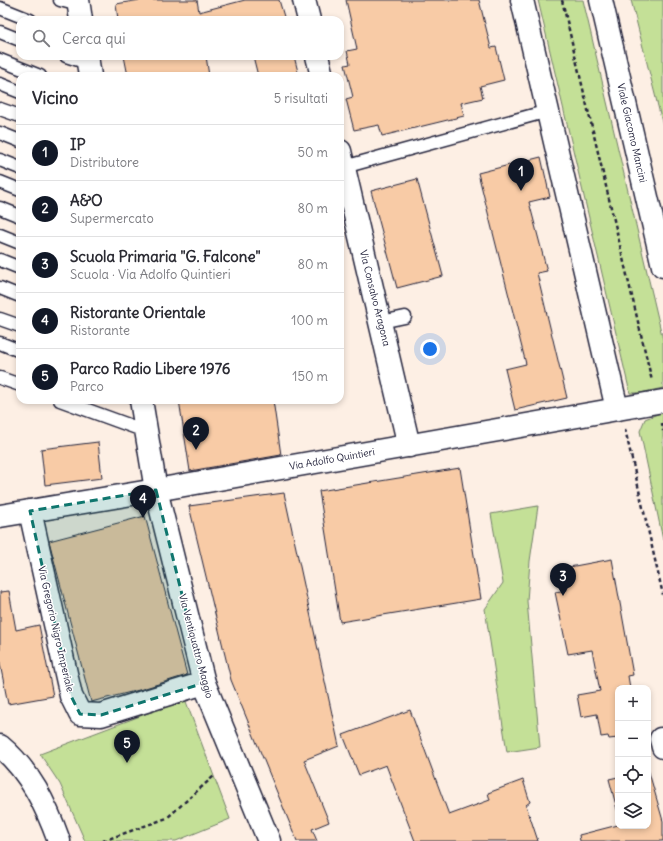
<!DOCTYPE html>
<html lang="it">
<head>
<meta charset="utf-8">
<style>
  body { margin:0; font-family:Delius,sans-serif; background:#f2f2f3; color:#2b2b33 }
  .controls { position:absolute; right:12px; bottom:12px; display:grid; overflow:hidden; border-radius:8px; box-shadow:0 2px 6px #0003 }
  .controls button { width:36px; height:36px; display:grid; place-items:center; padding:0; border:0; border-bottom:1px solid #e1e1e2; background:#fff; color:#2b2b33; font:20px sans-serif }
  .you { position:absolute; left:430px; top:349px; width:14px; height:14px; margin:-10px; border:3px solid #fff; border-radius:50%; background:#1a73e8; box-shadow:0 0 0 6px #1a73e833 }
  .badge { display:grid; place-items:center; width:26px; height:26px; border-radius:50%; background:#111827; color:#fff; font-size:13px; font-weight:700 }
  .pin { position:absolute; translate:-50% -33px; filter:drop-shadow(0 1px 2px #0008) }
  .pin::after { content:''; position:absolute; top:21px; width:14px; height:12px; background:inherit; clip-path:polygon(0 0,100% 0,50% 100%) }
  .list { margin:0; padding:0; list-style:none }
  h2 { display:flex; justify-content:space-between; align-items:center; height:52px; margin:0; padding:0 16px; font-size:17px }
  h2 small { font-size:13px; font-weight:400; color:#7c7c81 }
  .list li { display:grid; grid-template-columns:26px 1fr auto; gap:12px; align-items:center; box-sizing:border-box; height:56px; padding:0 16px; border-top:1px solid #e1e1e2 }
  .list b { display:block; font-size:15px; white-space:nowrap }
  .list p { margin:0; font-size:13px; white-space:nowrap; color:#7c7c81 }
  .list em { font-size:13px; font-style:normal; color:#7c7c81 }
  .icon { flex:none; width:22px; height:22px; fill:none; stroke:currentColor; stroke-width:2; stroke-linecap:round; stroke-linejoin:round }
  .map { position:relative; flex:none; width:663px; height:841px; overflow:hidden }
  .search { position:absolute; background:#fff; box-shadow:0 2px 6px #0003; left:16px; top:16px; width:328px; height:44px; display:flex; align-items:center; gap:10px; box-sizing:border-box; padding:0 14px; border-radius:12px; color:#7c7c81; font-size:15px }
  .panel { position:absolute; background:#fff; box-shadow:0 2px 6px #0003; left:16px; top:72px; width:328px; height:332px; border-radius:12px }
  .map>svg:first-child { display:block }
  .green { fill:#c4e097; stroke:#738169 }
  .building { fill:#f8cba6; stroke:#22223b }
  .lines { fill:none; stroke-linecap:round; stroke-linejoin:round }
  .service-casing { stroke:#22223b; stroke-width:15 }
  .minor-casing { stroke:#22223b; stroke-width:25 }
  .tertiary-casing { stroke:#22223b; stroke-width:25 }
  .path { stroke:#22223b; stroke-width:2.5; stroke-dasharray:4 3; stroke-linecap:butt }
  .service { stroke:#fff; stroke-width:12 }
  .minor { stroke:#fff; stroke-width:22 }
  .tertiary { stroke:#fff; stroke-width:22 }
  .marked { fill:#0f766e; fill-opacity:0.2; stroke:#0f766e; stroke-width:3; stroke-dasharray:8 5; stroke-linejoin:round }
  .labels { text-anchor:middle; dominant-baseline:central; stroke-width:3; stroke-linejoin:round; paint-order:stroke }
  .street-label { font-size:10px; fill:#22223b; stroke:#fff }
</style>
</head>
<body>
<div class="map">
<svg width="663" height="841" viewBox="0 0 663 841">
  <rect width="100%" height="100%" fill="#fdefe4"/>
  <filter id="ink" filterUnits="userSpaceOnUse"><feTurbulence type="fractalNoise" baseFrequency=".025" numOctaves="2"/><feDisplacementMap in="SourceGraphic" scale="8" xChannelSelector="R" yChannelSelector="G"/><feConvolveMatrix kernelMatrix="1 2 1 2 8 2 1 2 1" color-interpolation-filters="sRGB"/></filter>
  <g filter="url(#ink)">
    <g class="green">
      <polygon points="538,0 583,0 663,340 663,388 640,393 630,393"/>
      <polygon points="631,0 663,0 663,126"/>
      <polygon points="663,412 663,540 640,431 645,419"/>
      <polygon points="538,506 530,561 527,601 540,747 507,752 485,609 503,583 491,514"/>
      <polygon points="185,699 230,819 176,841 85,841 60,784 40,754"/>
    </g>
    <g class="building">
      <polygon points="140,0 197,0 199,12 245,0 279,0 285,20 118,20 116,4"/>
      <polygon points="346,0 479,0 491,48 496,47 504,80 480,86 483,98 461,103 464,116 382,136 379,125 354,130 346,99 353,97 345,65 350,64 347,51 357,49"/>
      <polygon points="124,56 206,56 209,76 128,76"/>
      <polygon points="253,56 294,56 299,76 258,76"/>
      <polygon points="541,157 550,197 529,202 547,271 537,273 567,398 515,410 505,369 526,364 478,173"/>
      <polygon points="417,179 443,276 397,288 371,191"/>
      <polygon points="179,400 273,400 281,455 190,471"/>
      <polygon points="98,442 102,478 45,485 41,449"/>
      <polygon points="460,468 481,599 340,622 319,491"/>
      <polygon points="284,493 339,746 304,760 329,822 312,829 317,841 297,841 231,680 189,506"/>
      <polygon points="145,516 187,675 139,690 91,702 49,541"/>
      <polygon points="612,559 633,675 628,676 630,688 618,688 618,738 609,739 608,736 601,737 597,714 581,717 577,695 600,691 592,650 568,654 555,592 567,590 564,568"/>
      <polygon points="9,591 16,630 39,625 53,696 8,704 0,664 0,592"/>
      <polygon points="410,710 449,815 490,800 488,793 523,780 530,802 526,805 538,841 415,841 386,765 359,775 343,735"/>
      <polygon points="648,769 663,821 663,841 580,841 579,835 618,825 648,826"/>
      <polygon points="618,777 618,813 609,779"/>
    </g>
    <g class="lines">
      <defs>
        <g id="service">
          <polyline points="60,0 79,5"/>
          <polyline points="0,8 30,20"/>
          <polyline points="0,32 20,40"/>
          <polyline points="66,56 88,63"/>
          <polyline points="0,60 40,76"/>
          <polyline points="0,84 20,92"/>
          <polyline points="0,109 20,116"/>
          <polyline points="0,133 20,141"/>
          <polyline points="0,160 20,168"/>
          <polyline points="344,167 548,111"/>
          <polyline points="0,182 20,190"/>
          <polyline points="0,208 20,216"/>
          <polyline points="0,235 20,243"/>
          <polyline points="0,260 20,268"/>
          <polyline points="0,288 20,296"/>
          <polyline points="0,319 20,326"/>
          <polyline points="381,322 405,317"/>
          <polyline points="0,343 20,351"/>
          <polyline points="0,378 20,385"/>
          <polyline points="60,400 145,431"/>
        </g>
        <g id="minor">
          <polyline points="78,0 81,20"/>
          <polyline points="304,0 309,20"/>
          <polyline points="522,0 617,409"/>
          <polyline points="87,56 90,76"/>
          <polyline points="317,56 322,76"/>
          <polyline points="340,151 409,446"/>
          <polyline points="141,400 156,490 204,683 269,841"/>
          <polyline points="30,511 71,696 80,714 101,715 204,683"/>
          <polyline points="0,516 156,490 663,401"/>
          <polyline points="661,739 663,747"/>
          <path d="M0,746C30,771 46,805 59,841"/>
        </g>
        <polyline id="tertiary" points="601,0 663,266"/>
      </defs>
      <use href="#service" class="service-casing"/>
      <use href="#minor" class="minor-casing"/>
      <use href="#tertiary" class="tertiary-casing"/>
      <g class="path">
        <polyline points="562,0 652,381"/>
        <polyline points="662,423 663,431"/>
        <polyline points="625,429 663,595"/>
        <polyline points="103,841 167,818 214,776"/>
      </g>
      <use href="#service" class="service"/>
      <use href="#minor" class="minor"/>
      <use href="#tertiary" class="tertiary"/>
    </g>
  </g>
  <path class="marked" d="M156,490L204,683L101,715L80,714L71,696L30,511Z"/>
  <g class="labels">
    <g class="street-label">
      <text transform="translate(632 133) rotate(77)">Viale Giacomo Mancini</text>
      <text transform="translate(375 298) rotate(76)">Via Consalvo Aragona</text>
      <text transform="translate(332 459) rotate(-10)">Via Adolfo Quintieri</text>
      <text transform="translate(56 629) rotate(77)">Via Gregorio Nigro Imperiale</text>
      <text transform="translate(196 646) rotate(75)">Via Ventiquattro Maggio</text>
    </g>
  </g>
</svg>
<div class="controls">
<button>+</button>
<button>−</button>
<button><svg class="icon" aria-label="locate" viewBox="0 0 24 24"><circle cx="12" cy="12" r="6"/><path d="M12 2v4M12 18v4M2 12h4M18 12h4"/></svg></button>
<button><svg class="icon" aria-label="layers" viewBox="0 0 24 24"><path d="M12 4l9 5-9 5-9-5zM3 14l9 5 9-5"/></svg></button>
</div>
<div class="you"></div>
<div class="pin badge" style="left:521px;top:191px">1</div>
<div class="pin badge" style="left:196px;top:450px">2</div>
<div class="pin badge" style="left:563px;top:596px">3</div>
<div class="pin badge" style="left:143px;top:518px">4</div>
<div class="pin badge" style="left:127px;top:763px">5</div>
<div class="search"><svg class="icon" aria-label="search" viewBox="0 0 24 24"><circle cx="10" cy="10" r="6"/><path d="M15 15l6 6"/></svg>Cerca qui</div>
<section class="panel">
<h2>Vicino<small>5 risultati</small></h2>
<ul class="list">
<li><span class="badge">1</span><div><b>IP</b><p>Distributore</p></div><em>50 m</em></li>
<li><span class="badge">2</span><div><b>A&amp;O</b><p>Supermercato</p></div><em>80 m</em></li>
<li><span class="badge">3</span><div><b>Scuola Primaria &quot;G. Falcone&quot;</b><p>Scuola · Via Adolfo Quintieri</p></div><em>80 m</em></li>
<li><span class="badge">4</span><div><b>Ristorante Orientale</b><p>Ristorante</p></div><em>100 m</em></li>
<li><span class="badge">5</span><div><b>Parco Radio Libere 1976</b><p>Parco</p></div><em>150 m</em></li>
</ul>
</section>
</div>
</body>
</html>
